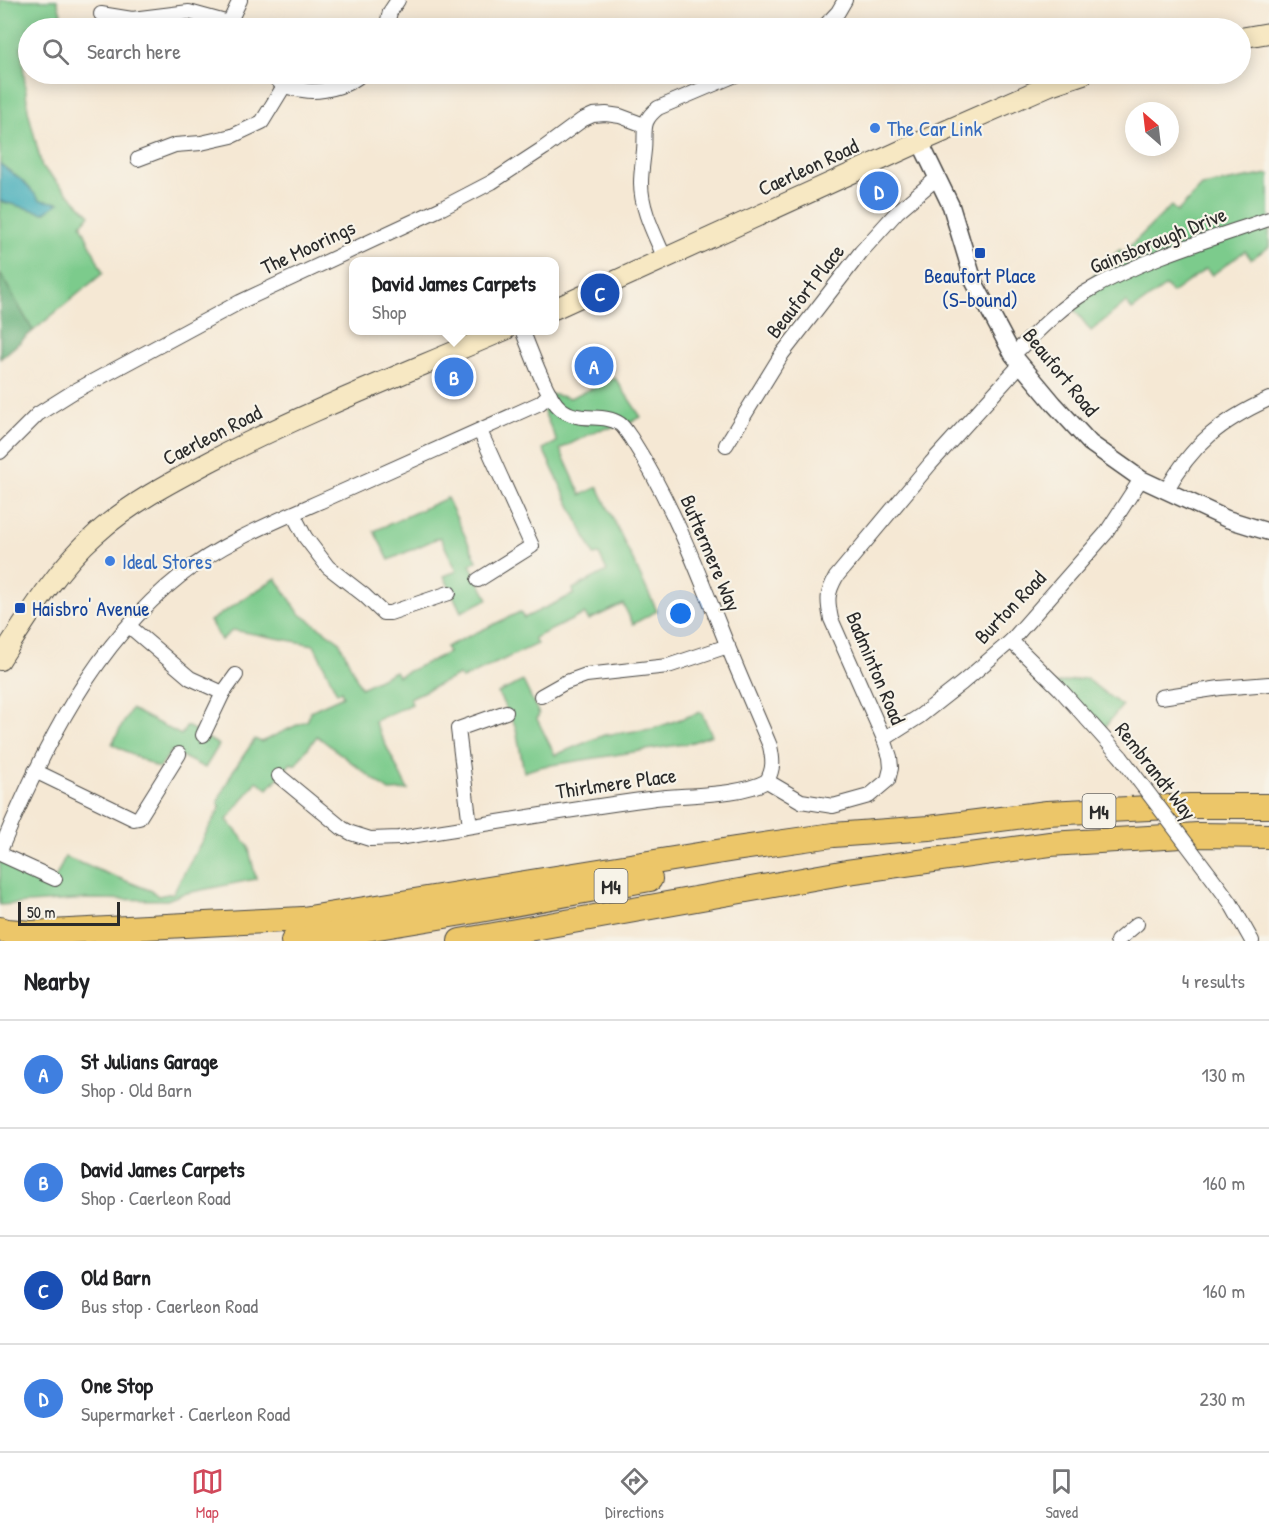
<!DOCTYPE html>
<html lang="en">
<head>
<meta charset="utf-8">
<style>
  body { margin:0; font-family:"Patrick Hand",sans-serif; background:#f2f2f2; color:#202124 }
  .compass { position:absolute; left:1125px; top:102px; width:54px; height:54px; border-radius:50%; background:#fff; box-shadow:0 3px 15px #0003; rotate:332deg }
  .scale { position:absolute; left:18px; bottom:15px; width:102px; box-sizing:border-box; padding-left:6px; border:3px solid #2b2b2b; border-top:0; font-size:16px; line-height:21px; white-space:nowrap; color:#2b2b2b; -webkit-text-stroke:4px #f7f3e8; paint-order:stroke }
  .you { position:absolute; left:681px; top:614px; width:21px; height:21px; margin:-15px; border:4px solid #fff; border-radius:50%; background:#1a73e8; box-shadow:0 0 0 9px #1a73e833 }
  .badge { display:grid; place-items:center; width:39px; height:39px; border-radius:50%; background:#d1495b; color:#fff; font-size:20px; font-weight:700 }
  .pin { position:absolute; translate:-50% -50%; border:3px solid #fff; box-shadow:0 2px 6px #0006 }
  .popup { position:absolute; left:349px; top:257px; width:210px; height:78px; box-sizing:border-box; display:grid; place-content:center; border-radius:12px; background:#fff; filter:drop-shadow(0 2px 4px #0005); font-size:20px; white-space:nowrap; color:#757577 }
  .popup b { font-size:22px; color:#202124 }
  .popup::after { content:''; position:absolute; left:50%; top:100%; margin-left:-12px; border:12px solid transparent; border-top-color:#fff }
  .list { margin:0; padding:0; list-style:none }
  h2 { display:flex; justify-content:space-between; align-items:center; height:78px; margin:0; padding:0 24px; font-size:26px }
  h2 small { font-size:20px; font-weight:400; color:#757577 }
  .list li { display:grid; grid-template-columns:39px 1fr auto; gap:18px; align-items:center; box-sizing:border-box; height:108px; padding:0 24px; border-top:2px solid #e0e0e0 }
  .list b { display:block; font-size:22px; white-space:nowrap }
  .list p { margin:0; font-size:20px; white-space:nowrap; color:#757577 }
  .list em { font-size:20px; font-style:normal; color:#757577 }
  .icon { flex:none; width:33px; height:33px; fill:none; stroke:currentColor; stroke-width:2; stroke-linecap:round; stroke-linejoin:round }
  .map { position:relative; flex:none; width:1269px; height:941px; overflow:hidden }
  .search { position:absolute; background:#fff; box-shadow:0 3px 15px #0003; left:18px; right:18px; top:18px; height:66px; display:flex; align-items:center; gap:15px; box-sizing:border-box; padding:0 21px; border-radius:33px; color:#757577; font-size:22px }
  .sheet { height:510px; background:#fff }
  nav { display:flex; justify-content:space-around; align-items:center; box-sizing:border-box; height:84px; border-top:2px solid #e0e0e0; background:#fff; font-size:16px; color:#757577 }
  nav a { display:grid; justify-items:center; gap:3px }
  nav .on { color:#d1495b }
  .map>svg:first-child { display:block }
  .green { fill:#7bcb8c; stroke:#537b5c; stroke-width:1.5 }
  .forest { fill:#64af78; stroke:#486d52; stroke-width:1.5 }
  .water { fill:#3baab8; stroke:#336a72; stroke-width:1.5 }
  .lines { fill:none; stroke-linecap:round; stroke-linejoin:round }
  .minor-casing { stroke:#494744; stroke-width:16 }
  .tertiary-casing { stroke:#494744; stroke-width:19 }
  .secondary-casing { stroke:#494744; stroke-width:22 }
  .motorway-casing { stroke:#494744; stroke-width:26 }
  .minor { stroke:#fff; stroke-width:14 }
  .tertiary { stroke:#fff; stroke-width:16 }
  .secondary { stroke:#f7e8c3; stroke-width:20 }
  .motorway { stroke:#ecc669; stroke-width:24 }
  .minor-bridge-casing { stroke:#494744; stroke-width:16; stroke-linecap:butt }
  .minor-bridge { stroke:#fff; stroke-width:14 }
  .shop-dot { fill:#3f7fe0; stroke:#f7f3e8; stroke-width:2 }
  .transit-dot { fill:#1a4fb4; stroke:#f7f3e8; stroke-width:2 }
  .labels { text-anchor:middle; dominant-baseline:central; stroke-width:4.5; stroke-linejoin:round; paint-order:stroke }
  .shield { fill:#f7f3e8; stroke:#686764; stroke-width:1.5 }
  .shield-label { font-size:20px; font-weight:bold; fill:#2b2b2b }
  .shop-label { font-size:21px; fill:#366cbe; stroke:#f7f3e8; text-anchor:start }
  .street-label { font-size:21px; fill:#2b2b2b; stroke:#f7f3e8 }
  .transit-label { font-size:21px; fill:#164399; stroke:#f7f3e8 }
</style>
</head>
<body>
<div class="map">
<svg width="1269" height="941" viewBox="0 0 1269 941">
  <rect width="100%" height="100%" fill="#f7f3e8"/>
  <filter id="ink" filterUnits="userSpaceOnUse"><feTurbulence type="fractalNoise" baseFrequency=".0167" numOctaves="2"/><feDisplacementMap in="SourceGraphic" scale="12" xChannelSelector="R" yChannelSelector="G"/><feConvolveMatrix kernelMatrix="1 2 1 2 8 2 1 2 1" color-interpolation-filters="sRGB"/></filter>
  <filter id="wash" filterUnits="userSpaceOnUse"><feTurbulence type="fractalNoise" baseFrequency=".008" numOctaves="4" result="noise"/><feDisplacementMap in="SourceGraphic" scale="24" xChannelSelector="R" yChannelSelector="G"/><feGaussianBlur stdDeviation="1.35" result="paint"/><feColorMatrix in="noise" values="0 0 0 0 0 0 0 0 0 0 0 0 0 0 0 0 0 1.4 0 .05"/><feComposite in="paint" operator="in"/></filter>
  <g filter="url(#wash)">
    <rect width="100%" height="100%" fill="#f5e8d4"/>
    <g class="green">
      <path d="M0,0H57L61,13L58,28H28V46L21,47L28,110L42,167L90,215L81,224L103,273L33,331L0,273V201L44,213C36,190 19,178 0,164Z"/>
      <polygon points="1269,174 1269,247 1251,259 1245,251 1212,275 1206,269 1172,293 1166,286 1132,310 1126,302 1091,331 1070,304 1086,293 1090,279 1120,249 1123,253 1171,206 1177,212 1202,186"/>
      <polygon points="615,378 641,417 622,426 598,430 560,449 581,495 598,487 657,611 633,624 623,604 589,620 584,614 534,638 537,644 462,679 459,675 410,698 412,704 374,721 408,790 389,791 317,736 295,765 291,763 268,789 257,781 227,820 248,845 256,879 182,894 167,900 88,899 0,905 0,845 0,853 55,879 65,857 152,891 158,896 173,893 220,808 218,801 233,771 255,739 261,742 308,720 310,711 343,696 341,691 337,693 314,645 233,630 221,640 210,621 276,578 299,613 339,641 361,688 395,671 398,676 448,653 446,647 520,612 524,618 574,594 573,589 607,571 599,554 594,555 543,449 557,442 540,403 550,394 570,398"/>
      <polygon points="447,498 477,561 470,565 488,599 461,612 444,576 457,571 440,537 389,560 374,531"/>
      <polygon points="1085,678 1122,706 1100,733 1054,684"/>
      <polygon points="523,681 539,714 537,719 555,755 604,735 652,729 701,712 712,735 690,743 539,767 524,772 516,728 498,693"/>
      <polygon points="131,709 181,735 187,726 219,745 205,768 171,751 160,768 156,767 112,744"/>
    </g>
    <polygon class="forest" points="0,273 33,331 0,359"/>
    <polygon class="water" points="0,164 24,182 40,200 59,203 44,213 0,201"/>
  </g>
  <g filter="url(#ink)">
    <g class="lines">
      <defs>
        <g id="minor">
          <polyline points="101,14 132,19 189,12 229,23"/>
          <polyline points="235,28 229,23 240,0"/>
          <polyline points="386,28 390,12 398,0"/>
          <polyline points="823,28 838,12 845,0"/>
          <polyline points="271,74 284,86"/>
          <path d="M138,159L175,145L201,143L232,136L262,122L284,86C293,88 303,91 312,91C327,91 351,85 361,74"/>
          <path d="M665,259C655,235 641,210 641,183C641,172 643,161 644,150C646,130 640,122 658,108L738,74"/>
          <path d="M522,330C530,348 546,397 560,408C579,424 603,412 620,424C624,427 628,434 631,438C670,499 696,566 722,632C737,670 754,708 770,746C773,760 774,768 767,781"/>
          <path d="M1013,355C1036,333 1059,308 1086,292C1142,259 1208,240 1269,219"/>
          <polyline points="726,445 782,354 861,252 897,212 937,178"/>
          <polyline points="0,452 38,414 73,392 240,302 442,208 492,182 544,148 582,120 593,115 606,114 620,116 644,125"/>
          <path d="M1166,491C1192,444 1221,421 1269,399"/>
          <polyline points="293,514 305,537 328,567 364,595 383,613 390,613 449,593"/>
          <polyline points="478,580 532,546 480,431"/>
          <polyline points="129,626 190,678 223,693 203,735"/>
          <polyline points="1011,641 1059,688 1121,757"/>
          <polyline points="223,693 236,675"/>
          <polyline points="541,696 564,683 586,675 668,666 728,646"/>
          <polyline points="1161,697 1220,688 1269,684"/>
          <polyline points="884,739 920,716 962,683 1011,641 1106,533 1141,479"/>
          <polyline points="35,771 134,819 139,818 179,754"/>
          <path d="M279,776L342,828L351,833L370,839L399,838C482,825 565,810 649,799C683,794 738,797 767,781"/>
          <path d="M767,781L801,801L833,806L869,796L888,780L891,768L890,757L884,739L831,619C827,600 827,593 836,577L931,463L1021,364"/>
          <polyline points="470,826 458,729 506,712"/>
          <polyline points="1210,875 1230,902 1252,941"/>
          <path d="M55,879L0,854L2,846C44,747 93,645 180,576C225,540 284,518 337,494C404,464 472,434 540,403L550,394"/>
          <polyline points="1117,941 1137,924"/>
        </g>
        <polyline id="tertiary" points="920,142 951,206 974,282 1013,355 1054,404 1090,443 1141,479 1227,519 1269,532"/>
        <g id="secondary">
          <polyline points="1240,38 1269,33"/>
          <polyline points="554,309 920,142 1050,85 1083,74"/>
          <path d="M0,660C27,618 58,567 96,534C129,504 171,482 211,461C305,412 406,373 505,330"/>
        </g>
        <g id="motorway">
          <polyline points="0,929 7,931 31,933 303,919 735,849 833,835 929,828 1047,813 1190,806 1269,806"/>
          <polyline points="293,941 469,912 650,879"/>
          <polyline points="460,941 847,872 1050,844 1198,835 1269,836"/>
        </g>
      </defs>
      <use href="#minor" class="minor-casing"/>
      <use href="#tertiary" class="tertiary-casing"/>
      <use href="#secondary" class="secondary-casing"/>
      <use href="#motorway" class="motorway-casing"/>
      <use href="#minor" class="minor"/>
      <use href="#tertiary" class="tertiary"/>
      <use href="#secondary" class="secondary"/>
      <use href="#motorway" class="motorway"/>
      <defs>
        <polyline id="minor-bridge" points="1121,757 1210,875"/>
      </defs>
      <use href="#minor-bridge" class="minor-bridge-casing"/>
      <use href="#minor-bridge" class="minor-bridge"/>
    </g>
  </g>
  <g class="shop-dot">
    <circle cx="875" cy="128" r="6"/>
    <circle cx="110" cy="561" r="6"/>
  </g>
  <g class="transit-dot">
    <rect x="974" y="247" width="12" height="12" rx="3"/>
    <rect x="14" y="602" width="12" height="12" rx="3"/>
  </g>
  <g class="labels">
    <g class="shield">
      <rect x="1082.5" y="794" width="33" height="34" rx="4.5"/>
      <rect x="594.5" y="869" width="33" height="34" rx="4.5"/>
    </g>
    <g class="shield-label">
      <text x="1099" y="811">M4</text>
      <text x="611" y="886">M4</text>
    </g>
    <g class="shop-label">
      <text x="887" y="128">The Car Link</text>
      <text x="122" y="561">Ideal Stores</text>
    </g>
    <g class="street-label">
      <text transform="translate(808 167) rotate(-25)">Caerleon Road</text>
      <text transform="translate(1158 240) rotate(-22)">Gainsborough Drive</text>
      <text transform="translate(308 247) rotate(-25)">The Moorings</text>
      <text transform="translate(805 291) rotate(-52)">Beaufort Place</text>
      <text transform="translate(1061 372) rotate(51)">Beaufort Road</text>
      <text transform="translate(212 435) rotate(-27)">Caerleon Road</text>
      <text transform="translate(711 553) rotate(67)">Buttermere Way</text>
      <text transform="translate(1010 607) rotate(-46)">Burton Road</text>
      <text transform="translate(876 668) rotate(67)">Badminton Road</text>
      <text transform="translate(1156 771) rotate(52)">Rembrandt Way</text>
      <text transform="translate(616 783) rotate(-8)">Thirlmere Place</text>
    </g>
    <g class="transit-label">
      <text x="980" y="275">Beaufort Place<tspan x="980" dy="24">(S-bound)</tspan></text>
      <text x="32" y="608" text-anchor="start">Haisbro' Avenue</text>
    </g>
  </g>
</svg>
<svg class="compass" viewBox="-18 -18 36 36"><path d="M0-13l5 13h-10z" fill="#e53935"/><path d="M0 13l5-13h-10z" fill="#757577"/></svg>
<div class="scale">50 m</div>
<div class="you"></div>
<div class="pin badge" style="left:594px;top:366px;background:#3f7fe0">A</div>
<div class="pin badge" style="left:454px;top:377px;background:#3f7fe0">B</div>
<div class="popup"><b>David James Carpets</b>Shop</div>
<div class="pin badge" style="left:600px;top:293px;background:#1a4fb4">C</div>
<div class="pin badge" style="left:879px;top:191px;background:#3f7fe0">D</div>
<div class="search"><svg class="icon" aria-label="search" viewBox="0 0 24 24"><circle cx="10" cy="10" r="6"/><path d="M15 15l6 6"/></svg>Search here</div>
</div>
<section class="sheet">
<h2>Nearby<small>4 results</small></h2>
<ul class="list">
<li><span class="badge" style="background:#3f7fe0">A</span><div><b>St Julians Garage</b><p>Shop · Old Barn</p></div><em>130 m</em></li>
<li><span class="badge" style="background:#3f7fe0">B</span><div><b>David James Carpets</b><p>Shop · Caerleon Road</p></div><em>160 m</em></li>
<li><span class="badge" style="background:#1a4fb4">C</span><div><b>Old Barn</b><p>Bus stop · Caerleon Road</p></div><em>160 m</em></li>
<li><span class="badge" style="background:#3f7fe0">D</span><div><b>One Stop</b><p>Supermarket · Caerleon Road</p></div><em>230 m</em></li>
</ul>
</section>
<nav>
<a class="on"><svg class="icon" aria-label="map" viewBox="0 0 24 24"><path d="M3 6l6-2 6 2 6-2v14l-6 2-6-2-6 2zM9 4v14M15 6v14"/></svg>Map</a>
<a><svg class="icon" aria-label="directions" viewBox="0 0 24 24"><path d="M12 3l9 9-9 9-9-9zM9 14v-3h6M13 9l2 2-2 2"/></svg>Directions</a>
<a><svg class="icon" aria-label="saved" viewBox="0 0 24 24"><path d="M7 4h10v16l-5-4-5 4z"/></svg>Saved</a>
</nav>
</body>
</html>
